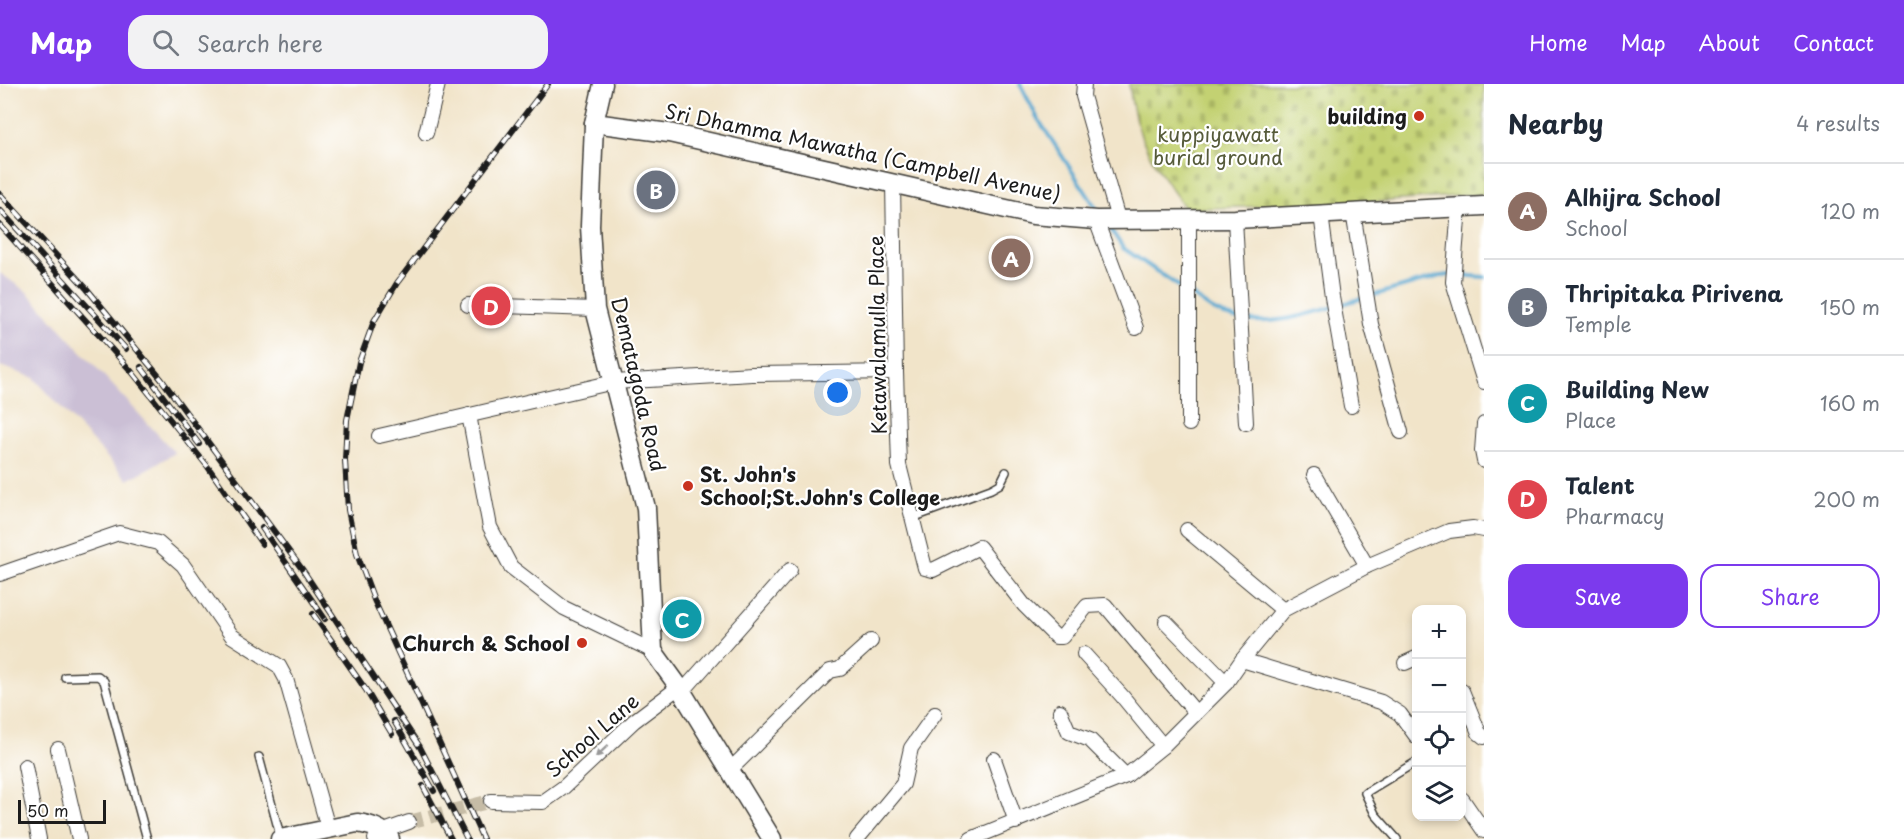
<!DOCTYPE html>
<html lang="en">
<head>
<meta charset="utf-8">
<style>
  body { margin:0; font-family:"Playpen Sans",sans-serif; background:#f2f2f3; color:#1f2937 }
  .controls { position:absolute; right:18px; bottom:18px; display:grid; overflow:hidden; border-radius:12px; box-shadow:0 3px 9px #0003 }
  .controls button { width:54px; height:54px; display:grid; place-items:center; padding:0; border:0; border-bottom:2px solid #e0e1e3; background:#fff; color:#1f2937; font:30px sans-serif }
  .scale { position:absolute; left:18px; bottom:15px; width:88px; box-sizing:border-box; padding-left:6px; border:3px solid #1c1c1c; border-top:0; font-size:16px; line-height:21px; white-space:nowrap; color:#1c1c1c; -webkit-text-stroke:4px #fff; paint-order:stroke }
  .you { position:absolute; left:838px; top:309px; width:21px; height:21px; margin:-15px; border:4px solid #fff; border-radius:50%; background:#1a73e8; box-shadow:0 0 0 9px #1a73e833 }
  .badge { display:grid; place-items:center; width:39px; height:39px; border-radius:50%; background:#7c3aed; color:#fff; font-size:20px; font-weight:700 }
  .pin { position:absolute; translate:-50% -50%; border:3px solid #fff; box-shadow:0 2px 6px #0006 }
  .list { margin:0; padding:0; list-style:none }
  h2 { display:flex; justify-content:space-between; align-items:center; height:78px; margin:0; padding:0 24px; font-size:26px }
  h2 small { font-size:20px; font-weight:400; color:#747a83 }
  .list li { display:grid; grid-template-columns:39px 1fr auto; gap:18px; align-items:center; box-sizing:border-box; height:96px; padding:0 24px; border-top:2px solid #e0e1e3 }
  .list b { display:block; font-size:22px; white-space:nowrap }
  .list p { margin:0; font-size:20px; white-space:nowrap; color:#747a83 }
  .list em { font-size:20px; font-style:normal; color:#747a83 }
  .actions { display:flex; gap:12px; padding:18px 24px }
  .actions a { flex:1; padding:14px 0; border:2px solid #7c3aed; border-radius:18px; text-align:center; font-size:21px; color:#7c3aed }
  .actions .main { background:#7c3aed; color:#fff }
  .icon { flex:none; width:33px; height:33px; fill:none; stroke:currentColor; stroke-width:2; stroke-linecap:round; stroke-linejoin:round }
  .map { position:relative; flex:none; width:1484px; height:755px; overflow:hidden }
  header { display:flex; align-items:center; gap:36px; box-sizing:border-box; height:84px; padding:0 30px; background:#7c3aed; color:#fff }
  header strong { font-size:28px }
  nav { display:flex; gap:33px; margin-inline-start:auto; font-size:21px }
  .search { width:420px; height:54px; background:#f2f2f3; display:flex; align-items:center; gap:15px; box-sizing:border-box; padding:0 21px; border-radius:18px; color:#747a83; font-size:22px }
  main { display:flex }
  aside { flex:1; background:#fff }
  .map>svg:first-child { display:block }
  .railway { fill:#cbbfd5 }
  .cemetery { fill:url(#cemetery-stones); stroke:#707647; stroke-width:1.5 }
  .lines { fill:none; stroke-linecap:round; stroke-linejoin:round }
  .stream { stroke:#53a5ce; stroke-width:4 }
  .street-tunnel { stroke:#c6bca6; stroke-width:14; stroke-dasharray:14 7; stroke-linecap:butt }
  .lane-casing { stroke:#3c3a36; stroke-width:10 }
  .street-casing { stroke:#3c3a36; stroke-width:16 }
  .secondary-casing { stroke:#3c3a36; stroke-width:21 }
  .lane { stroke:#fff; stroke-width:7 }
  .street { stroke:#fff; stroke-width:14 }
  .secondary { stroke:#fff; stroke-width:18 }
  .rail-casing { stroke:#1c1c1c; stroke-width:6 }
  .rail { stroke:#fff; stroke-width:4; stroke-dasharray:11; stroke-linecap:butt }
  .oneway { fill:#999 }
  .poi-dot { fill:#c8321e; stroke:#fff; stroke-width:2 }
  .labels { text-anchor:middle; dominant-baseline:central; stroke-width:4.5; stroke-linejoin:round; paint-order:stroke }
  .poi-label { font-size:20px; font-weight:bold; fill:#1c1c1c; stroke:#fff; text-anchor:end }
  .park-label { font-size:20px; fill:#565b3a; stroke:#fff }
  .street-label { font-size:20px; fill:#1c1c1c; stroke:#fff }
</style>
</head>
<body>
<header>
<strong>Map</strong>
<div class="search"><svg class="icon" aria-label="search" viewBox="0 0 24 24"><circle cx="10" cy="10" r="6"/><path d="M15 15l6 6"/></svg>Search here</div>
<nav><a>Home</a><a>Map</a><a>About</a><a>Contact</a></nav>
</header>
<main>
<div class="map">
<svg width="1484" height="755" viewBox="0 0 1484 755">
  <defs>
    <pattern id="cemetery-stones" width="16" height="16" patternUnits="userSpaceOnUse" patternTransform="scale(1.5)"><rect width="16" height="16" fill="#c3d172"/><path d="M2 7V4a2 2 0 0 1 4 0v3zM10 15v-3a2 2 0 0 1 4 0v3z" fill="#a7b362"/></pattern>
  </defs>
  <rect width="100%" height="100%" fill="#fff"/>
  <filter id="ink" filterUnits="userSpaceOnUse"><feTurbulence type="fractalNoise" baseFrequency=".0167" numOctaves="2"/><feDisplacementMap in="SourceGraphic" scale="12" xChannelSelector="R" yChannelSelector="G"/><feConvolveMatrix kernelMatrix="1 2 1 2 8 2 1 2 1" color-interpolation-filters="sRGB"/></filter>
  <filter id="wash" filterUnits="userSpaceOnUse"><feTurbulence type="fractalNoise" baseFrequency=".008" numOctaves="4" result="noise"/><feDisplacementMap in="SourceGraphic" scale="24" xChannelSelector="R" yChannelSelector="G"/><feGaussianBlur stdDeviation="1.35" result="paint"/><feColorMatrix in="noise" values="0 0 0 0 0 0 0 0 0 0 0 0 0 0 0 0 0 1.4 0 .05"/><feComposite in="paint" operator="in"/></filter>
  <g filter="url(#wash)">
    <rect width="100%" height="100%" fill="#f1e4c9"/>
    <polygon class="railway" points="0,189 27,208 175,369 128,396 34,294 0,282"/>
    <path class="cemetery" d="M1129,0H1484V110L1375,118L1186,125C1154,82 1135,55 1129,0Z"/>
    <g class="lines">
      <g class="stream">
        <polyline points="1020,0 1038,35 1100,130"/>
        <polyline points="1108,141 1123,164 1186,207"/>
        <polyline points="1458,191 1484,193"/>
        <path d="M1192,211C1199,216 1207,223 1215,227C1263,251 1316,227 1363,214"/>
        <polyline points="1371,212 1441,192 1450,191"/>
      </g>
    </g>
  </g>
  <g filter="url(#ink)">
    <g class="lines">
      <polyline class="street-tunnel" points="409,738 491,717"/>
      <defs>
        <g id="lane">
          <polyline points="912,434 991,405 1000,400 1006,388"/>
          <polyline points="65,593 98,592 104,597 147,755"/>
          <polyline points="259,673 281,755"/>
          <polyline points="1397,755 1375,730 1365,709 1416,678"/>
        </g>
        <g id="street">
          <polyline points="1084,0 1083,12 1118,135"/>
          <polyline points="426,49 438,0"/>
          <polyline points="893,98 896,288 899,381 925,484 933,486 979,463 1024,521 1056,553 1062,553 1087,522 1105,521 1196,629"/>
          <polyline points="1459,123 1453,198 1484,298"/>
          <polyline points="1353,128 1371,240 1401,348"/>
          <polyline points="1321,130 1332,213 1351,322"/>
          <polyline points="1189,135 1189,340"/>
          <polyline points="1235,135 1246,339"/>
          <polyline points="1096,136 1136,244"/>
          <polyline points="468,221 595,225"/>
          <polyline points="469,331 490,443 511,483 564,524 653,567"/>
          <polyline points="1484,340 1482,367 1484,377"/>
          <polyline points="379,352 614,298 752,290 896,288"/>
          <polyline points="1314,391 1367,482"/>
          <polyline points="1187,446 1283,526"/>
          <polyline points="0,490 119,449 158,459 183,481 232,552 279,582 286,595 328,744"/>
          <polyline points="1166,538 1226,599"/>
          <polyline points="1084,570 1122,612 1163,662"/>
          <polyline points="1242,576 1381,618 1400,630 1416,652"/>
          <polyline points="1405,579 1416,574"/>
          <polyline points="1462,607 1479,649 1484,653"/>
          <polyline points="682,608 790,486"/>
          <polyline points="1060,627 1069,648 1090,656 1126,692"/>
          <polyline points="58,665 79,755"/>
          <polyline points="994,675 1016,738"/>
          <polyline points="25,682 39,755"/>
          <polyline points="730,686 830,587 840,585 871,557"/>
          <polyline points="1462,715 1484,747"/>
          <polyline points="491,717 543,718 564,703 634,637 679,603"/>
          <polyline points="375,755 384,747 409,738"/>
          <polyline points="857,755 903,700 911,664 935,630"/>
          <polyline points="971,755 1126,692 1163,662 1226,599 1242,576 1283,526 1367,482 1449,447 1473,444 1484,446"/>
        </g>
        <g id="secondary">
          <polyline points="603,0 594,39 590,142 595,225 646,424 653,567 679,603 772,755"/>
          <polyline points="594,39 669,49 1033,131 1096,136 1235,135 1484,122"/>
          <path d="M280,755L357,739C370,741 382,744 390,755"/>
        </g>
      </defs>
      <use href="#lane" class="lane-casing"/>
      <use href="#street" class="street-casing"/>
      <use href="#secondary" class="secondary-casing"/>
      <use href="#lane" class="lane"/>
      <use href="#street" class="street"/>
      <use href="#secondary" class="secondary"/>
      <defs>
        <g id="rail">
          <polyline points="0,110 87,205 162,296 302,485 420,663 467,755"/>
          <polyline points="0,126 126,265"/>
          <polyline points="0,141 132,288 208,383 262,460"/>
          <polyline points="141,283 199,360"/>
          <polyline points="262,444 325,535"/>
          <polyline points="313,530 366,606 392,650"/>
          <polyline points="394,637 434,707"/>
          <polyline points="423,702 451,755"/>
          <polyline points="483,755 374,516 357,470 348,426 345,376 347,336 359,278 374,237 397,199 548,0"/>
        </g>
      </defs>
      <use href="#rail" class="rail-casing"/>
      <use href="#rail" class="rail"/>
    </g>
    <defs><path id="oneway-solid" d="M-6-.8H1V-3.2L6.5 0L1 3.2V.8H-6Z" transform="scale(1.5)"/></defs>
    <use class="oneway" href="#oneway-solid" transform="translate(602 667) rotate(137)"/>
  </g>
  <g class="poi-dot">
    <circle cx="1419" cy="32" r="6"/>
    <circle cx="688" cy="402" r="6"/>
    <circle cx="582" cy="559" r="6"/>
  </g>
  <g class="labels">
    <g class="poi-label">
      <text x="1407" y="32">building</text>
      <text x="700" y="390" text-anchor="start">St. John's<tspan x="700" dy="23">School;St.John's College</tspan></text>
      <text x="570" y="559">Church &amp; School</text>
    </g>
    <g class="park-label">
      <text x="1218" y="50">kuppiyawatt<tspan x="1218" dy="23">burial ground</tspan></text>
    </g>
    <g class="street-label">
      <text transform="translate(863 68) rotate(12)">Sri Dhamma Mawatha (Campbell Avenue)</text>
      <text transform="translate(877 251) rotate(-91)">Ketawalamulla Place</text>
      <text transform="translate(639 300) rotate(77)">Dematagoda Road</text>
      <text transform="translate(592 651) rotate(-41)">School Lane</text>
    </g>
  </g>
</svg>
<div class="controls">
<button>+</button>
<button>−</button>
<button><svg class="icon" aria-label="locate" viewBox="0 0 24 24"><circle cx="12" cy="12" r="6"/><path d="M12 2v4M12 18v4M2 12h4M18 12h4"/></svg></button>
<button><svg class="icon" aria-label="layers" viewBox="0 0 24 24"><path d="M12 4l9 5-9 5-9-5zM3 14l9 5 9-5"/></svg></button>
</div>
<div class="scale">50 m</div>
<div class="you"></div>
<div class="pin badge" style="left:1011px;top:174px;background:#8d6e63">A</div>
<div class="pin badge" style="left:656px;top:106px;background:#6b7280">B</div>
<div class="pin badge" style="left:682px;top:535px;background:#0f9aa8">C</div>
<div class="pin badge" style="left:491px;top:222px;background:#e0444e">D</div>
</div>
<aside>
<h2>Nearby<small>4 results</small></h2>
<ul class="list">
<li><span class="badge" style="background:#8d6e63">A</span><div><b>Alhijra School</b><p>School</p></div><em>120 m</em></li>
<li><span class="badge" style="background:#6b7280">B</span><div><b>Thripitaka Pirivena</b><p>Temple</p></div><em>150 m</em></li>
<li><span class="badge" style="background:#0f9aa8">C</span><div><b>Building New</b><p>Place</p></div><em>160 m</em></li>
<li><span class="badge" style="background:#e0444e">D</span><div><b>Talent</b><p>Pharmacy</p></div><em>200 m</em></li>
</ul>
<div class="actions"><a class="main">Save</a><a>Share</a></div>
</aside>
</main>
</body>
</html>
